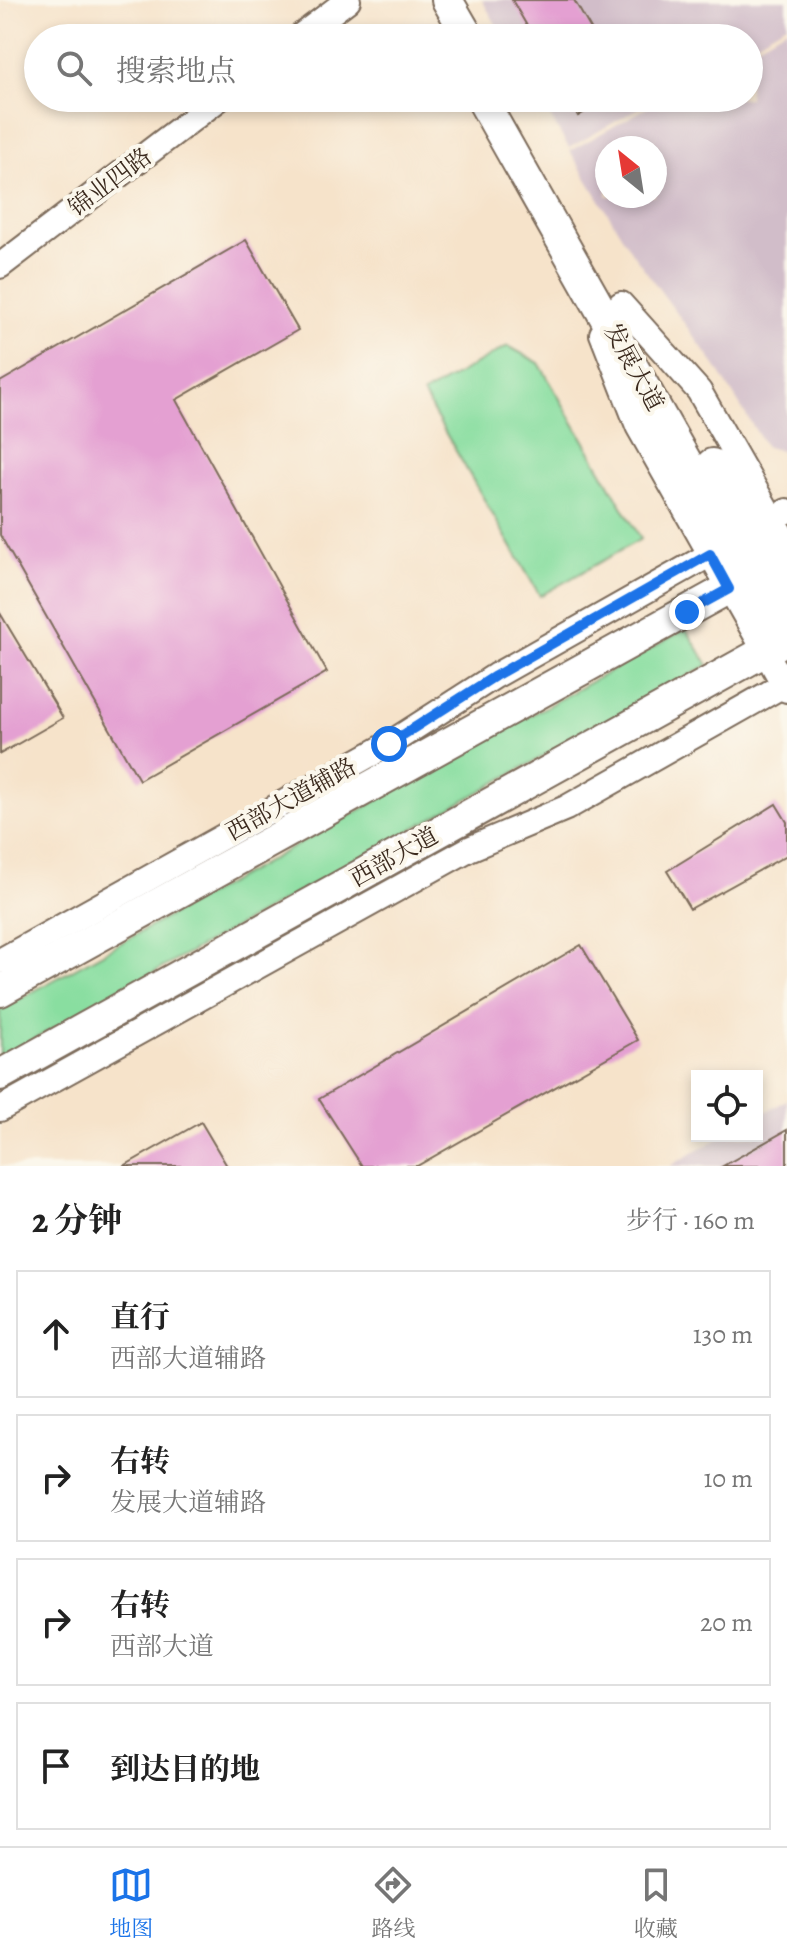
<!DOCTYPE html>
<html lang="zh">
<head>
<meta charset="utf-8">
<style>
  body { margin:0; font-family:Alegreya,"Noto Serif SC",serif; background:#f2f2f2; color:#222 }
  .controls { position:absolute; right:24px; bottom:24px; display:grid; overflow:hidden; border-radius:0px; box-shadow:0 4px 12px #0003 }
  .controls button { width:72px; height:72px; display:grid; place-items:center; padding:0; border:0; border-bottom:2px solid #e0e0e0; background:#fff; color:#222; font:40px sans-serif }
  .compass { position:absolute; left:595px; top:136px; width:72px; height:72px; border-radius:50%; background:#fff; box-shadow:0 4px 12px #0003; rotate:330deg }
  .stop { position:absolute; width:24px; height:24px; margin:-18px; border:6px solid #1a73e8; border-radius:50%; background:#fff }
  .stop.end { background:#1a73e8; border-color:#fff; box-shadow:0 2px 8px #0008 }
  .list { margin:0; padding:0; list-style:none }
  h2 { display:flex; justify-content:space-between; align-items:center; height:104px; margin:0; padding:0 32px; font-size:34px }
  h2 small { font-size:26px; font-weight:400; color:#767676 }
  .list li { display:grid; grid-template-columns:52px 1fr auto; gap:24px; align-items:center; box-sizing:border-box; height:128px; margin:0 16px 16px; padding:0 16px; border:2px solid #e0e0e0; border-radius:0px }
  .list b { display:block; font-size:30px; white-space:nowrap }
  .list p { margin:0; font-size:26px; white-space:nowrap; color:#767676 }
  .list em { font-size:26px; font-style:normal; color:#767676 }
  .icon { flex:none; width:44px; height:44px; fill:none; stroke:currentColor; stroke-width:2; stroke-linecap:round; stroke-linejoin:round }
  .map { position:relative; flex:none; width:787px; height:1166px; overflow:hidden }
  .search { position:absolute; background:#fff; box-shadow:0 4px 12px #0003; left:24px; right:24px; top:24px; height:88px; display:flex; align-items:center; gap:20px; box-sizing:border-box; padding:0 28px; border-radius:44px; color:#767676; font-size:30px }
  .sheet { height:680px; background:#fff }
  nav { display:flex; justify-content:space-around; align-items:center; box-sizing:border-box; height:112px; border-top:2px solid #e0e0e0; background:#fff; font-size:22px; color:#767676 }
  nav a { display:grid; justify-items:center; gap:4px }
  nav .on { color:#1a73e8 }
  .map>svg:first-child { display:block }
  .industrial { fill:#d1bdc9; fill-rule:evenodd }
  .green { fill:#89dea0; stroke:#62845f; stroke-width:2 }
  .building { fill:#e4a0d2 }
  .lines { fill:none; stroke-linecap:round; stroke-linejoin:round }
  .minor-casing { stroke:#7c6b5a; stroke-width:28 }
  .major-casing { stroke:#7c6b5a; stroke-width:34 }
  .minor { stroke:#fff; stroke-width:24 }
  .major { stroke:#fff; stroke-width:30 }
  .route { stroke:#1a73e8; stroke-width:10 }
  .labels { text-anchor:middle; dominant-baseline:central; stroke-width:8; stroke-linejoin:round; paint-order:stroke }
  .street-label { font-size:24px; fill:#3b2a1e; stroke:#fbf7ec }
</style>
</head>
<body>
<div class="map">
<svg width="787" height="1166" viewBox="0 0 787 1166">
  <rect width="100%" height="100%" fill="#fbf7ec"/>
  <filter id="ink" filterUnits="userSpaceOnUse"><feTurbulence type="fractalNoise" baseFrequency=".0125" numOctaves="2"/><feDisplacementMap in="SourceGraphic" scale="16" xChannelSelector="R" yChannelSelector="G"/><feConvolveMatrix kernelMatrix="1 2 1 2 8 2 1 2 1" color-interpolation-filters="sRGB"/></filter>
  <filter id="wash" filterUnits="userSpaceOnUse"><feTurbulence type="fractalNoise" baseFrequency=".006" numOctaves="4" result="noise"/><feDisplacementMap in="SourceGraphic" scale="32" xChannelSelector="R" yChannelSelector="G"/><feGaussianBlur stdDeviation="1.8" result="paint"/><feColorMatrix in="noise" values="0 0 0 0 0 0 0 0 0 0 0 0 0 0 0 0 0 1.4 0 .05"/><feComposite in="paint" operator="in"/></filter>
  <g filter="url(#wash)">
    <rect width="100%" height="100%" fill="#f6e3ca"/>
    <g class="industrial">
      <polygon points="482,0 787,0 787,24 749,46 749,38 504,38"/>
      <path d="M787,28V452L766,447L715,365L631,251L570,151L664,98H749V50ZM655,148V196H607V148Z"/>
      <polygon points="539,98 657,98 569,148"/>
      <polygon points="787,1100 787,1166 670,1166 723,1136 757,1136 757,1117"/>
    </g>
    <g class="green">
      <polygon points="508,346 539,363 641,539 540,596 423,394"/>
      <polygon points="686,629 708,665 0,1058 0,1010"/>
    </g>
    <g id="blocks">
      <g class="building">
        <polygon points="512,0 574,0 596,38 534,38"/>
        <polygon points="568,98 608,98 578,116"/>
        <polygon points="246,240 298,330 176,400 327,672 139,780 0,535 0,382"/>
        <polygon points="0,613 63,718 0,754"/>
        <polygon points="776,804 787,822 787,855 690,909 667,871"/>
        <polygon points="581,945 638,1040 417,1166 362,1166 319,1099"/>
        <polygon points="201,1122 227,1166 124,1166"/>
        <polygon points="787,1130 787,1166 723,1166"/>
      </g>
    </g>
  </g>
  <g filter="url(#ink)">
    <use href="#blocks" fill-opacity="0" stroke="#7c6b5a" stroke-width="2"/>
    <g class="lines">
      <defs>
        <g id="minor">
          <polyline points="298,38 348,0"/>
          <polyline points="0,266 220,98"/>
          <polyline points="621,304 699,391 787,545"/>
          <polyline points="602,334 638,426 787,690"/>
          <polyline points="0,961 389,744 495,676 787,511"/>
          <polyline points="0,1109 469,849 566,808 787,683"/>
        </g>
        <g id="major">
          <polyline points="447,0 469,38"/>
          <polyline points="481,98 751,576 787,636"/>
          <polyline points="712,464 787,594"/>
          <polyline points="0,991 787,556"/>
          <polyline points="0,1075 787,639"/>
        </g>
      </defs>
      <use href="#minor" class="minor-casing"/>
      <use href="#major" class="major-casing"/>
      <use href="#minor" class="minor"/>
      <use href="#major" class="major"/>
    </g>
  </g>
  <g class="lines" filter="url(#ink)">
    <polyline class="route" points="389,744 495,676 710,554 729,589 687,612"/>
  </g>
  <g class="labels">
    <g class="street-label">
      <text transform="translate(110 182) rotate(-37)">锦业四路</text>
      <text transform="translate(634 367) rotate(61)">发展大道</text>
      <text transform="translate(291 799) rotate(-29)">西部大道辅路</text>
      <text transform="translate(394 857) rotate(-29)">西部大道</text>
    </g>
  </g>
</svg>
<div class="controls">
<button><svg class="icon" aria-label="locate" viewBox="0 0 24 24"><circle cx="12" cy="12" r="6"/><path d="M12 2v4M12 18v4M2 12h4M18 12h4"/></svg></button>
</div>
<svg class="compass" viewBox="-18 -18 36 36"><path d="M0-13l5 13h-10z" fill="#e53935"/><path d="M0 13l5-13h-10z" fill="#767676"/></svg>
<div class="stop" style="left:389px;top:744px"></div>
<div class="stop end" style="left:687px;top:612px"></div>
<div class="search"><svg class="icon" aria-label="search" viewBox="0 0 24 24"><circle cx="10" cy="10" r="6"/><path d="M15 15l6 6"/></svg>搜索地点</div>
</div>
<section class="sheet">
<h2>2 分钟<small>步行 · 160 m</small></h2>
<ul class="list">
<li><svg class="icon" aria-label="ahead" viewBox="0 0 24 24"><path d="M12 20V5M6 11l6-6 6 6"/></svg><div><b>直行</b><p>西部大道辅路</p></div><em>130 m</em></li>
<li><svg class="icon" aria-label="right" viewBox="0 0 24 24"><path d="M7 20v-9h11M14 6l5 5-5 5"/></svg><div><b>右转</b><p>发展大道辅路</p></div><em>10 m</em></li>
<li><svg class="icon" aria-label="right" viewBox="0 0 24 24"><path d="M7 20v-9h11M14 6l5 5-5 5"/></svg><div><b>右转</b><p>西部大道</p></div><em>20 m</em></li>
<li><svg class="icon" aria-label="arrive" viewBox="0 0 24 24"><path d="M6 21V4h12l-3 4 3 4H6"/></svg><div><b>到达目的地</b></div></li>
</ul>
</section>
<nav>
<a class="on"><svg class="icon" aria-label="map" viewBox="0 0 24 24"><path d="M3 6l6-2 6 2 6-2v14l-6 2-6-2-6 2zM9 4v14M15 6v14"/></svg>地图</a>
<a><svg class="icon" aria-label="directions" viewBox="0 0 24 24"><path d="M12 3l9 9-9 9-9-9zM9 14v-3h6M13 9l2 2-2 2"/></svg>路线</a>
<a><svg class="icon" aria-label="saved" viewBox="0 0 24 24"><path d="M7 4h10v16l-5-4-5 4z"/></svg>收藏</a>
</nav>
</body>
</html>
